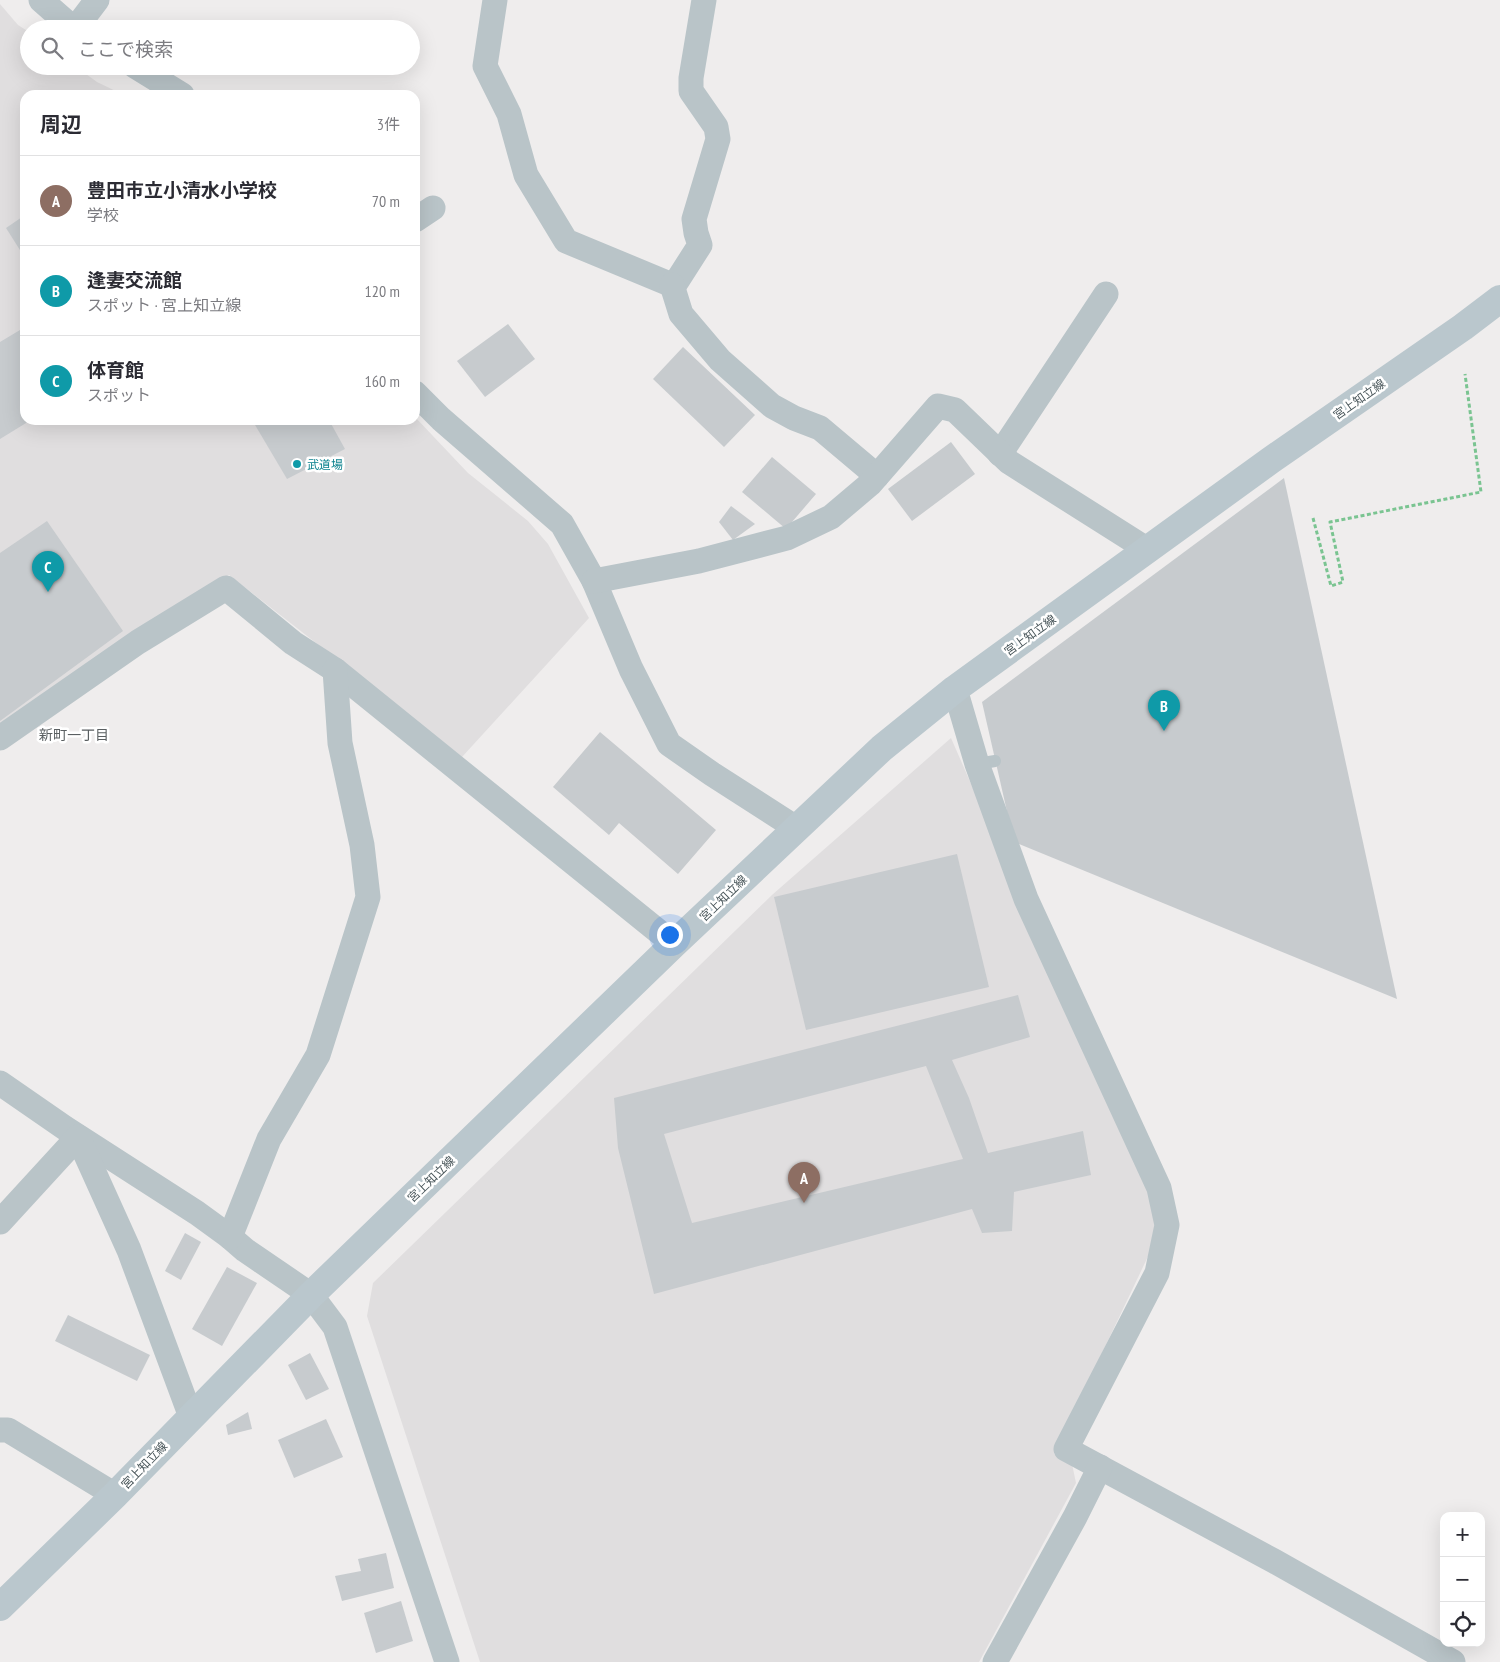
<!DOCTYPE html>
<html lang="ja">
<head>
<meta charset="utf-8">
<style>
  body { margin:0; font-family:"PT Sans Narrow","Noto Sans JP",sans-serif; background:#f7f7f7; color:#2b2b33 }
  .controls { position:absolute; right:15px; bottom:15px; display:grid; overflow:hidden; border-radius:10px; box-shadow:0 5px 20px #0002 }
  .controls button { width:45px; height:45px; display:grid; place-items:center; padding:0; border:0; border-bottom:1px solid #e1e1e2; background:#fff; color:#2b2b33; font:25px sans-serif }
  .you { position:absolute; left:669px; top:934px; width:18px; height:18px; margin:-12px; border:4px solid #fff; border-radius:50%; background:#1a73e8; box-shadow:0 0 0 8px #1a73e833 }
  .badge { display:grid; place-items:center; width:32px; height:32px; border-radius:50%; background:#db2777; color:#fff; font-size:16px; font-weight:700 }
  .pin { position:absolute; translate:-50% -41px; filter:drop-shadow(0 1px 2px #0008) }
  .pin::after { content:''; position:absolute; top:26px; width:18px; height:15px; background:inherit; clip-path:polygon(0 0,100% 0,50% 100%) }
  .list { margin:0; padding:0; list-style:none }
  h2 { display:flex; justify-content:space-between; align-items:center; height:65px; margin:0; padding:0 20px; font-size:21px }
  h2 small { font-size:16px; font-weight:400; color:#7c7c81 }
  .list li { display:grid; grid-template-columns:32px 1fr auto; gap:15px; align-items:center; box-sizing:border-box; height:90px; padding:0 20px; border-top:1px solid #e1e1e2 }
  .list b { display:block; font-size:19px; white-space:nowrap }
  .list p { margin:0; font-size:16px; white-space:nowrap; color:#7c7c81 }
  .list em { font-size:16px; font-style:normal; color:#7c7c81 }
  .icon { flex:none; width:28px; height:28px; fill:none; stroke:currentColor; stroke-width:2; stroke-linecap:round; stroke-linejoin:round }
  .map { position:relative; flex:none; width:1500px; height:1662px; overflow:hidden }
  .search { position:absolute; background:#fff; box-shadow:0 5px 20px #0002; left:20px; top:20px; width:400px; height:55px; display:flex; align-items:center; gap:12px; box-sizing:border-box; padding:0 18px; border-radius:28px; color:#7c7c81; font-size:19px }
  .panel { position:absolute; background:#fff; box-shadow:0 5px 20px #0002; left:20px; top:90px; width:400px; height:335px; border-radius:15px }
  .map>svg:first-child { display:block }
  .education { fill:#e0dedf }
  .building { fill:#c7cbce; fill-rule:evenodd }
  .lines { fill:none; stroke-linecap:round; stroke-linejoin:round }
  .path { stroke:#7ac491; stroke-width:3; stroke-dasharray:4 2.5; stroke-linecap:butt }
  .service { stroke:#b9c4c8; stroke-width:12 }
  .minor { stroke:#b9c4c8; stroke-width:25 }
  .secondary { stroke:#bac7cd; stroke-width:28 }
  .culture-dot { fill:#0f9aa8; stroke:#fff; stroke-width:2 }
  .labels { text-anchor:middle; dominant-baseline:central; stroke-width:5; stroke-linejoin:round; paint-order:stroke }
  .street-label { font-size:12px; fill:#475458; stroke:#fff }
  .culture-label { font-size:12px; fill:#0d838f; stroke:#fff; text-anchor:start }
  .neighbourhood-label { font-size:14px; fill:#5a5f61; stroke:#fff }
</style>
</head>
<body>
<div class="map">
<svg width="1500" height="1662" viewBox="0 0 1500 1662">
  <rect width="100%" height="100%" fill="#efeded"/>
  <g class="education">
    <polygon points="0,4 18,25 29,32 29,66 75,66 97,82 124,95 25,95 25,420 415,420 415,417 468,473 528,521 548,544 589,618 462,757 229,575 133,632 0,727"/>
    <polygon points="951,738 1148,1189 1156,1218 1152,1248 1054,1454 1072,1464 1076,1483 979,1662 480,1662 367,1316 373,1283 772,895"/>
  </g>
  <g class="building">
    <polygon points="25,215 25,258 6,228"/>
    <polygon points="508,324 535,359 485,397 457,361"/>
    <polygon points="25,327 25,394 22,396 25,402 25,420 31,420 0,439 0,342"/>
    <polygon points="683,347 755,415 724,447 653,379"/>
    <polygon points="252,420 329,420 345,449 287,479"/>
    <polygon points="951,442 975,474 912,521 888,489"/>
    <polygon points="772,457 816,494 786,529 742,492"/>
    <polygon points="1284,478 1397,999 1014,842 982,702"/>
    <polygon points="731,506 755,524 733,540 719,522"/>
    <polygon points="47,521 123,631 0,721 0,553"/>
    <polygon points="600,732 716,830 678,874 619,823 609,835 553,787"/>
    <polygon points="957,854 989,987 806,1030 774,897"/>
    <path d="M1018,995L1030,1037L952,1060L969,1098L988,1153L1083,1131L1091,1175L1014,1192L1012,1231L982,1233L972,1209L654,1294L618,1148L614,1098ZM926,1066L963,1159L692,1223L664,1134Z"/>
    <polygon points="185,1233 201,1242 181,1280 165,1271"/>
    <polygon points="227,1267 257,1283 222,1346 192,1329"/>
    <polygon points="68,1315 150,1355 137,1381 55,1341"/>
    <polygon points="310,1353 329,1389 306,1400 288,1365"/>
    <polygon points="248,1412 252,1429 228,1435 226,1425"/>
    <polygon points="326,1419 343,1457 294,1478 278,1440"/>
    <polygon points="386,1553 394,1588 342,1601 335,1576 361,1571 358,1559"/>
    <polygon points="401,1601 413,1641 376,1653 364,1613"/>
  </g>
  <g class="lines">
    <polyline class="path" points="1313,518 1331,586 1343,582 1330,522 1481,492 1465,374"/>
    <polyline class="service" points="977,764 995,761"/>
    <g class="minor">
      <polyline points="41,0 74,29"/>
      <polyline points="495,0 485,66 509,114 526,175 566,241 672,285 677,281 700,245 696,233 694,219 718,139 716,127 691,91 691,78 704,0"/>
      <polyline points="75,29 97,0"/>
      <polyline points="135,66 182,95"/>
      <polyline points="415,220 433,208"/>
      <polyline points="672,285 681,314 720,360 772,406 794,418 820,428 877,476"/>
      <polyline points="415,393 441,419 562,524 594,581 631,669 669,744 712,774 796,828"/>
      <polyline points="1000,454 1106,294"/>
      <polyline points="594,581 699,561 787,538 831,517 870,484 938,406 955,410 1009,462 1148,550"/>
      <polyline points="955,689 977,764 1026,899 1159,1188 1167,1225 1157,1273 1066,1449 1274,1561 1453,1662"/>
      <polyline points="0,738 138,642 226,588 293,643 335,670 674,944"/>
      <polyline points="0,1083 65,1128 197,1213 230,1237 245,1250 311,1295 335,1327 447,1662"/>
      <polyline points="0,1222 78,1137 129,1250 191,1417"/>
      <polyline points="230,1237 269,1139 318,1055 368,897 362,845 340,743 335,670"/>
      <polyline points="0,1430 8,1430 115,1495"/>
      <polyline points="995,1662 1075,1517 1100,1467"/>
    </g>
    <polyline class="secondary" points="0,1607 115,1495 311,1295 674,944 882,748 955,689 1271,460 1463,327 1500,299"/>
  </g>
  <circle class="culture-dot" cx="297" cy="464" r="5"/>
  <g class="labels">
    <g class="street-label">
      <text transform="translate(1359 399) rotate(-35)">宮上知立線</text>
      <text transform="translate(1030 635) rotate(-36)">宮上知立線</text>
      <text transform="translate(723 898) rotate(-44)">宮上知立線</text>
      <text transform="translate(431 1179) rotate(-44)">宮上知立線</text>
      <text transform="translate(144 1465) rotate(-46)">宮上知立線</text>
    </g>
    <g class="culture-label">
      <text x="307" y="464">武道場</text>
    </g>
    <g class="neighbourhood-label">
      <text x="74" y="735">新町一丁目</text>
    </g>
  </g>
</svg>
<div class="controls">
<button>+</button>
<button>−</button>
<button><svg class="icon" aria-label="locate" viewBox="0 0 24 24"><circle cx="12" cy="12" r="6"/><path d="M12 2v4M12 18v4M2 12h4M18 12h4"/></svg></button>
</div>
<div class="you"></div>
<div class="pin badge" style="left:804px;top:1203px;background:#8d6e63">A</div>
<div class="pin badge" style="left:1164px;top:731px;background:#0f9aa8">B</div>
<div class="pin badge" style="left:48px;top:592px;background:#0f9aa8">C</div>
<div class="search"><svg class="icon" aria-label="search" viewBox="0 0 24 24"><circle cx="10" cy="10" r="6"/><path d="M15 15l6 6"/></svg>ここで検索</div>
<section class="panel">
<h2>周辺<small>3件</small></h2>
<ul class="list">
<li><span class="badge" style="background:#8d6e63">A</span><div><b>豊田市立小清水小学校</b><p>学校</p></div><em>70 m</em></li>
<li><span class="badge" style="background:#0f9aa8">B</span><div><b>逢妻交流館</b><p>スポット · 宮上知立線</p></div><em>120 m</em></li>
<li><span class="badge" style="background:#0f9aa8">C</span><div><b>体育館</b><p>スポット</p></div><em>160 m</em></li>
</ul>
</section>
</div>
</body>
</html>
